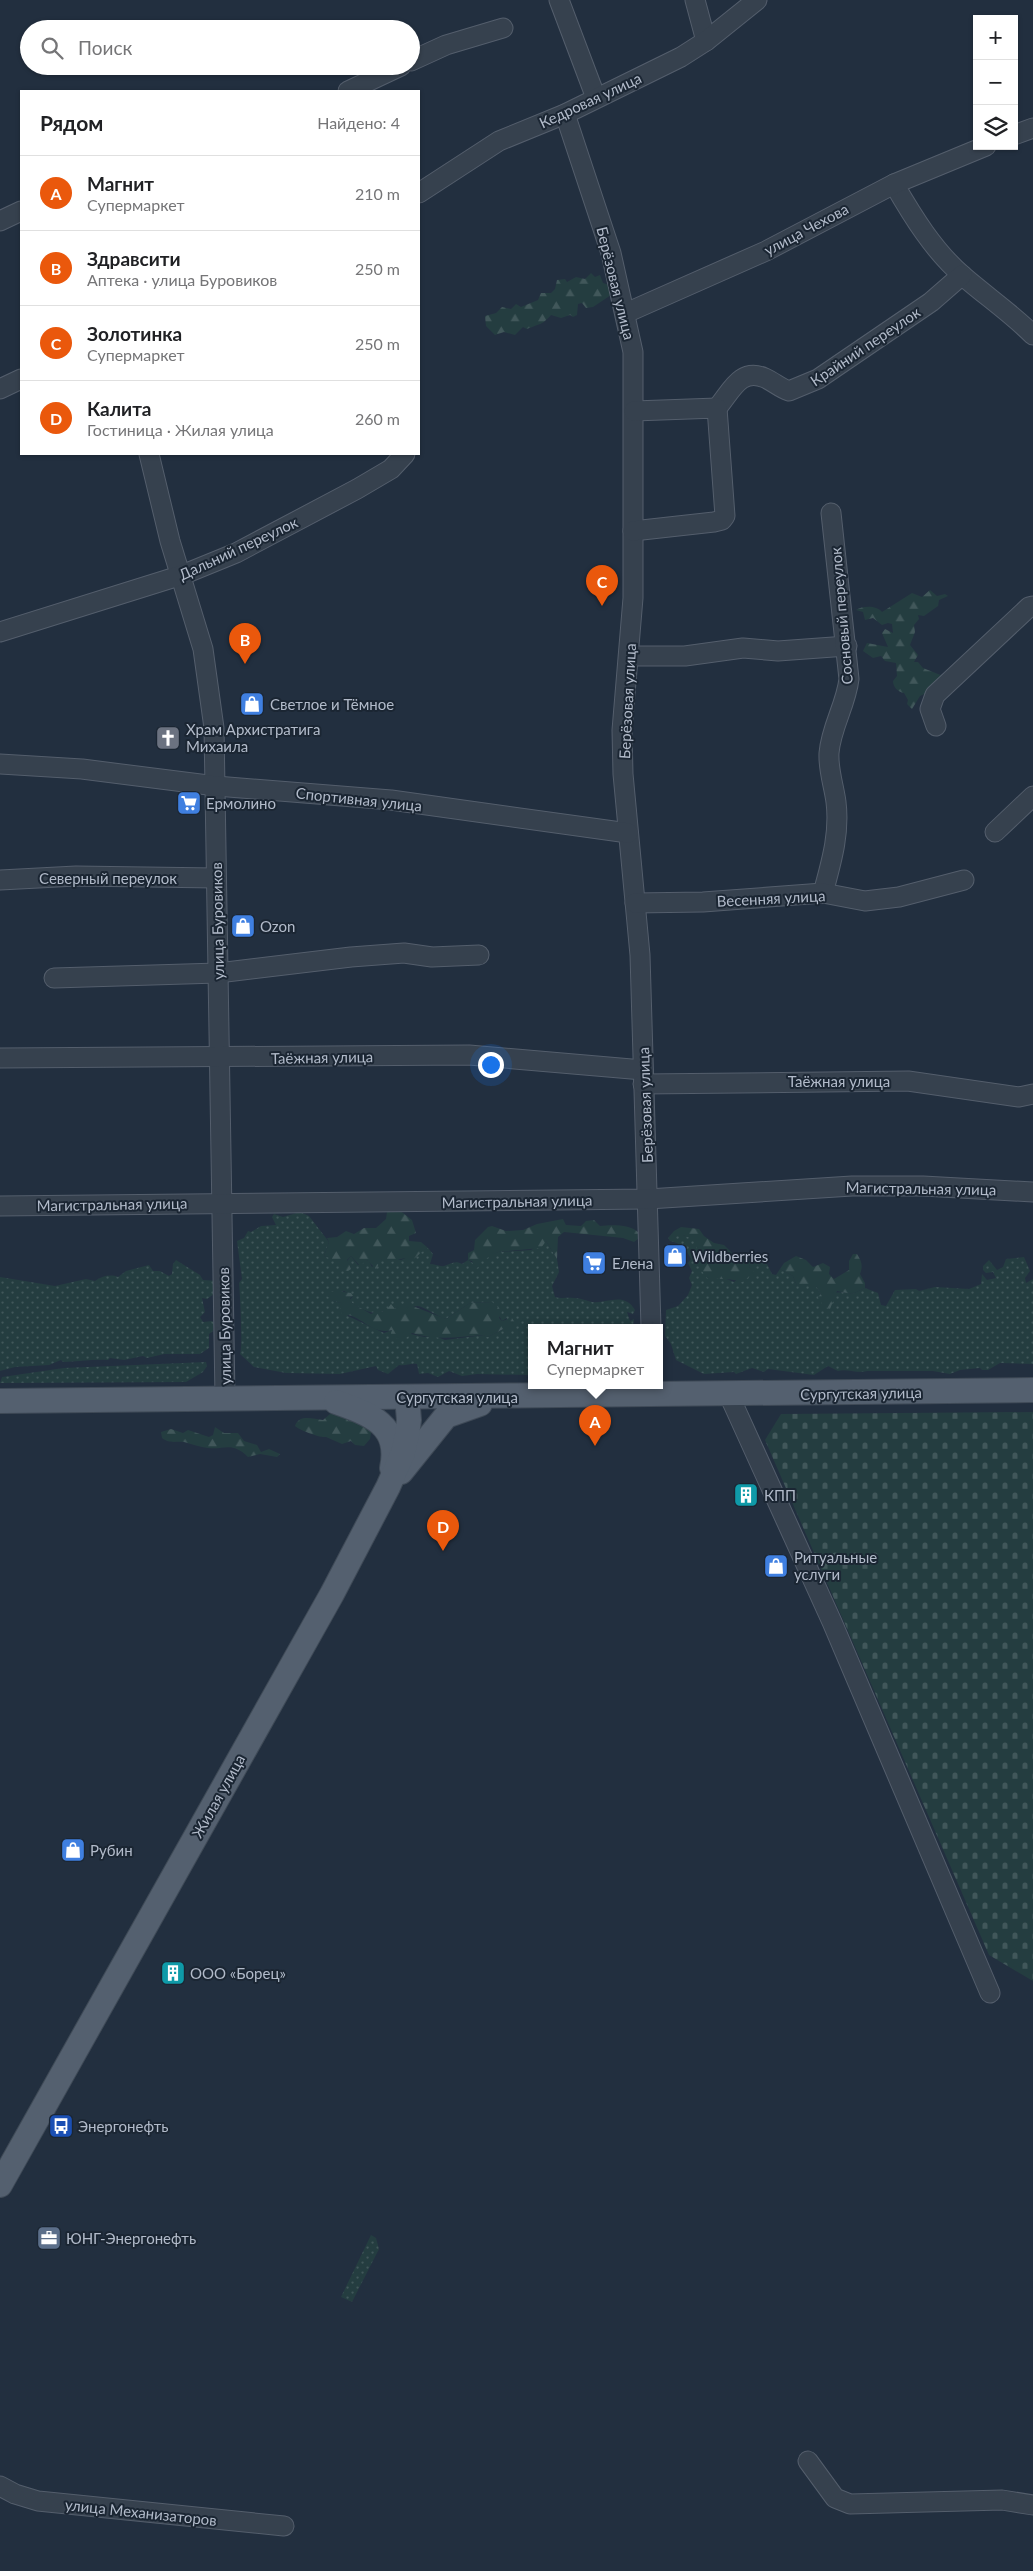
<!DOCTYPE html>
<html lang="ru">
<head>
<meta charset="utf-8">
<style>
  body { margin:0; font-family:Lato,sans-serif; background:#f6f6f6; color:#202124 }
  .controls { position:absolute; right:15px; top:15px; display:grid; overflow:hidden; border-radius:0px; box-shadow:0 1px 4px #0004 }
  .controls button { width:45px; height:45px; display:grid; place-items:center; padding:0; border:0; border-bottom:1px solid #e0e0e0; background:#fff; color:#202124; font:25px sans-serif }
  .you { position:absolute; left:490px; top:1064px; width:18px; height:18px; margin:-12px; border:4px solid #fff; border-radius:50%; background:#1a73e8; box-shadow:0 0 0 8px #1a73e833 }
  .badge { display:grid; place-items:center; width:32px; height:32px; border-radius:50%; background:#ea580c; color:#fff; font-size:16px; font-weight:700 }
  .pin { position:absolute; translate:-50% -41px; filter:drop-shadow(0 1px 2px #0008) }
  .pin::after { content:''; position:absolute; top:26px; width:18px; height:15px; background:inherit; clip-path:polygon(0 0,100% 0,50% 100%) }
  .popup { position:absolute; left:528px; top:1324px; width:135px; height:65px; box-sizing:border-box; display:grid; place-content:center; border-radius:0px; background:#fff; filter:drop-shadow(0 1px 4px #0005); font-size:16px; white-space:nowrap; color:#757577 }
  .popup b { font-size:19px; color:#202124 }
  .popup::after { content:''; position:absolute; left:50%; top:100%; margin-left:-10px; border:10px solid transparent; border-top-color:#fff }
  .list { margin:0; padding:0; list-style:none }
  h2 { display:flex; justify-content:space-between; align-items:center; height:65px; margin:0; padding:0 20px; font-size:21px }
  h2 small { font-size:16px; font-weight:400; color:#757577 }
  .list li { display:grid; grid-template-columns:32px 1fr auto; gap:15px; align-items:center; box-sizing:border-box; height:75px; padding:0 20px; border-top:1px solid #e0e0e0 }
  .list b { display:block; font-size:19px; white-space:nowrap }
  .list p { margin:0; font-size:16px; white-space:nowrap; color:#757577 }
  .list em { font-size:16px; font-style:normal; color:#757577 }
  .icon { flex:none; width:28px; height:28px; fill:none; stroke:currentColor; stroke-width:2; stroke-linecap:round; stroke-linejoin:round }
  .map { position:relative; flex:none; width:1033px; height:2571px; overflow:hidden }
  .search { position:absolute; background:#fff; box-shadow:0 1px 4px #0004; left:20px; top:20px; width:400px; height:55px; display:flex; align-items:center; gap:12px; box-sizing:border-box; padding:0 18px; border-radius:28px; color:#757577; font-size:19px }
  .panel { position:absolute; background:#fff; box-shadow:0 1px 4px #0004; left:20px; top:90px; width:400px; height:365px; border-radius:0px }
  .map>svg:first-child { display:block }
  .green { fill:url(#green-dots); fill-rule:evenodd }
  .forest { fill:url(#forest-firs) }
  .cemetery { fill:url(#cemetery-stones) }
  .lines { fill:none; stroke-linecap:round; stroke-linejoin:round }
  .minor-casing { stroke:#545e6c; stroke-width:21 }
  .major-casing { stroke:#3f4a57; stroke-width:26 }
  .minor { stroke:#36414e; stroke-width:19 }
  .major { stroke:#54606f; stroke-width:24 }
  .labels { text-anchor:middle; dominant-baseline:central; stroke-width:4; stroke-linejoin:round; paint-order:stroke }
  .street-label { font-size:15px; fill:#b2bbca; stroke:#1b2633 }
  .poi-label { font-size:15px; fill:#b2bbca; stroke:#1b2633; text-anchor:start }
</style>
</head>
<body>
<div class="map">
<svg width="1033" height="2571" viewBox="0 0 1033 2571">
  <defs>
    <pattern id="green-dots" width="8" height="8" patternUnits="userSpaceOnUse" patternTransform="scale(1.25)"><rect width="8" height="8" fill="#243d40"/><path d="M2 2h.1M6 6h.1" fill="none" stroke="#41575a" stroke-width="1.8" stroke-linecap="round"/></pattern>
    <pattern id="forest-firs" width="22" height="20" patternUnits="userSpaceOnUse" patternTransform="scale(1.25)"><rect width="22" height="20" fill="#243d40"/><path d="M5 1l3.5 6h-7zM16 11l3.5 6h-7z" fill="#41575a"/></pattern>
    <pattern id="cemetery-stones" width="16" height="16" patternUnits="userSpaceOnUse" patternTransform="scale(1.25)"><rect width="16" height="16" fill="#243d40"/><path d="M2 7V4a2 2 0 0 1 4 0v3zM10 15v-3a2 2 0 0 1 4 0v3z" fill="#41575a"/></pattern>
  </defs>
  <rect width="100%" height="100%" fill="#222f3f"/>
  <g class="green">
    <path d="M300,1212L309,1216L329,1242L324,1256L336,1259L351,1269L347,1261L351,1256L358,1265L366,1260L369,1261L372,1267L382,1259L401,1260L428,1248L433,1254L430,1264C434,1264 441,1267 444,1266C451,1264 455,1260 462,1264L468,1260L473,1263L498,1252L531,1250L546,1241L557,1259L559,1272L552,1286L555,1297C563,1299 567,1297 574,1298C581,1298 587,1301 592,1302C607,1304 624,1291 635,1310L633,1314L627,1312L630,1321L634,1319L633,1327H531V1374L528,1375L477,1374L462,1376L449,1371L438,1377L428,1373L419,1374L417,1364C410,1363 406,1366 399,1365L388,1374L378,1370L376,1366L340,1374L286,1373L254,1367L240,1354C243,1349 240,1291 239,1283L242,1279L237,1241L244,1238L248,1231L251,1232L261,1226L276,1225L272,1217L274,1214L283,1217ZM344,1291L353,1296L350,1300L352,1303C380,1322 381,1307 410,1307C413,1307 415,1306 418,1306C427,1308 436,1316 446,1319L470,1303L492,1302L502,1321L507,1318L503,1329L488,1337L484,1335L445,1340L435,1336L425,1337L392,1330L384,1333L348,1316L341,1303L333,1301L330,1297Z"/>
    <path d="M674,1235H683L695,1239L699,1254L697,1257L713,1278H724L734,1282L751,1270L749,1267L751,1260L755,1259L760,1263L766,1262L772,1274L776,1275L780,1269L793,1276L797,1286H816L821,1294C833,1294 840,1290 852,1294L865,1288L878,1293L881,1305L886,1306L895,1290L916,1289L919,1291L935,1287L969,1289L981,1284L982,1274L987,1280L996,1278L993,1272L986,1273L983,1270V1266L989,1260L997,1270L1003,1267L1006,1259L1024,1257L1030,1271L1025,1278L1026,1283L1033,1279V1364L1000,1363L988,1370H982L980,1368L960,1370L950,1374L933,1371H867C857,1374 847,1368 838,1371L828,1366L814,1375L768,1369L764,1372L752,1368L736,1374L734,1372L704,1374L676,1360L671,1344L665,1336L666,1310L678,1306L688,1295L692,1285L689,1278L692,1271L688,1263L691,1259C686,1249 681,1243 670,1241L668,1238Z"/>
    <path d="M176,1260L200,1275L203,1280L218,1281L214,1294L207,1299L202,1298L205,1312L200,1317L203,1322L212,1321L214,1323L213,1331L209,1334V1348L200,1354H164L147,1358L143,1356L124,1360L110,1358L108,1360C92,1359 79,1362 63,1362L61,1360L49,1365L15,1367L0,1371V1277L55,1286L86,1279L95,1281C101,1276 111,1274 118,1277L126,1271L149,1265L153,1271H160L169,1276L172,1274L173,1264Z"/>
    <polygon points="206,1362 207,1366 203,1372 186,1382 0,1383 2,1377 64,1368"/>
    <polygon points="371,2235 376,2238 379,2249 352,2302 341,2297"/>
  </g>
  <g class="forest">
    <path d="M591,273L595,277L600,275L603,283L609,285L611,295L593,307L586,308L582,303L578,304L577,315L573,317L570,315L561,318L551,315C541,326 541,323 527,329L523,327L515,335L504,332L495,335L486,326L485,316L496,313L502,307L511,309L516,304L521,307L538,300L541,293H551L555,289L557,280L565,279L567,282L576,277L585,279Z"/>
    <path d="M930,590L937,596L945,594L948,596L939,600L938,606L924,616L918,615L919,619L914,625L915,632L910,645L918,655L914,662H918L923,668L943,676L931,691L920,696L912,709L907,704L908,700L904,693C898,692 893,687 893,681L897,676L896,663L885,661L881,656L873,658L863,651L867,643L888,647L882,633L885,629L893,633L892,624L888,623L882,625L873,618L865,620L863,612L856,610C863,606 876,605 882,612L912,593L922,597Z"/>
    <path d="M398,1209L412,1220L416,1233L409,1236V1241L421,1242L428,1248C420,1252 417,1257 410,1262L405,1258L390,1262L382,1259L376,1269L367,1260L360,1266L351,1256L347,1260L351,1269L348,1271L342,1270L340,1262L324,1256L329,1242L327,1238L337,1237L346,1231L354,1234L364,1228H376L386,1219L387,1212Z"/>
    <path d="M563,1219L566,1225L581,1226L586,1221L594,1220L600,1226C612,1225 630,1224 639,1233L638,1239L634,1242L623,1238L564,1232L558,1237L557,1259L546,1241L541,1248L498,1252L480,1262V1266L475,1269L472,1261L468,1260V1253L474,1250L475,1240L488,1227L492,1226L506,1231L523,1230L537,1224Z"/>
    <path d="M681,1227L699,1229L704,1236L714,1243L724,1245L732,1253H741L751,1260L749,1267L755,1273L742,1282C735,1279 716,1278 708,1279L701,1270L695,1240L683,1235L668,1238L674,1231Z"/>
    <path d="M853,1254H857C862,1262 863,1266 860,1274L865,1283V1288L852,1294L837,1291L830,1309L824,1307L818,1297L821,1294L816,1286H797L793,1276L780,1269L784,1263L796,1256L806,1260L813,1267L823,1263L830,1267L829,1274L834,1279L849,1270V1261Z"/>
    <path d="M337,1291L351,1293L353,1296L350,1298L352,1303L371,1314L376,1311L383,1312L382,1307L388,1308L391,1304L395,1309L397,1304L402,1307L410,1305L446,1319L470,1303L492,1302L502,1311L499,1318L502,1321L512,1318L515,1323L508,1330L503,1329L488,1337L483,1335C458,1337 436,1341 412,1333L406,1338L397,1339L391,1334L392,1330C371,1336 359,1312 342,1315L340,1309L342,1307L341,1303L333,1301L327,1296L331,1292Z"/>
    <path d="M339,1413L349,1421L352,1415L372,1427L370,1439L364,1446L355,1445L351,1441L342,1444L326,1437C320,1438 299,1430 295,1426C299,1414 313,1419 323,1420L330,1414Z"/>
    <path d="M215,1427L224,1433H238L244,1441L257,1445L261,1452L269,1449L280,1454L277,1457L260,1454L248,1457C232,1441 225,1450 208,1448C200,1447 192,1444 184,1442C175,1441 170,1444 162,1438L161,1432L171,1429L183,1433L188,1430L209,1437L213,1435Z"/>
  </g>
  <polygon class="cemetery" points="1033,1412 1033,1981 989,1955 765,1440 781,1414"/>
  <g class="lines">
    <defs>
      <g id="minor">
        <polyline points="559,0 596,98"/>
        <polyline points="695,0 706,41"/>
        <polyline points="411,61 446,45 503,28"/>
        <polyline points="348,91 401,66"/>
        <polyline points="565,114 611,253 633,352 633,598 622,730 623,774 640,955 651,1327"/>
        <polyline points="1014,135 1033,128"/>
        <path d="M894,184C913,217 934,251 963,276C986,296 1011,313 1033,335"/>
        <polyline points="419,193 499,141 565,114 681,57 706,41 757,0"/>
        <polyline points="0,221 21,211"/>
        <polyline points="626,313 766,251 894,184 986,146"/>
        <polyline points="0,389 21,379"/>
        <path d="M717,408C731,392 740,367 765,378C774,382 780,388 789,391L818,379L931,302L962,275"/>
        <polyline points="149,454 170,541 203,649 214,728 225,1397"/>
        <polyline points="633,531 714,522 722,520 725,516 717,408 634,411"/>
        <polyline points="0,632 182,575 236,553 357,489 391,469 405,454"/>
        <polyline points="630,656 685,656 743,648 778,651 847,646"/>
        <polyline points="936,726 930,709 935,695 1029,607 1033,606"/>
        <polyline points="0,764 82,769 216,786 391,800 628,833"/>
        <polyline points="995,832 1033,796"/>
        <polyline points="0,880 76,876 216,878"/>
        <path d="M823,893C831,863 840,834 836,802C834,786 828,770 829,753C831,727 846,705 849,679L831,513"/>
        <polyline points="635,903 703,902 823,893 865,901 899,897 964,880"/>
        <polyline points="54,978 218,973 351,957 404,953 432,957 479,955"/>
        <polyline points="0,1058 469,1055 643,1070"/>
        <polyline points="643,1084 908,1081 1019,1097 1033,1094"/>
        <polyline points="0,1206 648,1199 852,1186 923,1186 1033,1192"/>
        <polyline points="729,1395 832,1622 990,1993"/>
        <polyline points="808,2461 835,2498 850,2504 1002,2500 1033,2505"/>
        <polyline points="0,2486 15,2494 38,2501 284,2526"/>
      </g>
      <g id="major">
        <path d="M0,1401C344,1395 689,1396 1033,1390"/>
        <path d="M336,1402C370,1414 401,1425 392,1468"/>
        <polyline points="401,1472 446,1416 480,1404"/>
        <polyline points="0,2185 332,1594 388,1487 403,1453 407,1435 409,1420 407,1397"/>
      </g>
    </defs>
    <use href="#minor" class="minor-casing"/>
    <use href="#major" class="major-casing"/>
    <use href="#minor" class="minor"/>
    <use href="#major" class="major"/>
  </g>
  <defs>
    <symbol id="shop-square" viewBox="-11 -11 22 22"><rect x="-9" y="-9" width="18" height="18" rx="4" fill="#3f7fe0" stroke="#1b2633"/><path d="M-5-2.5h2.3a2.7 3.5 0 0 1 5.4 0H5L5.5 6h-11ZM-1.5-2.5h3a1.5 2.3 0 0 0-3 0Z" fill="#fff"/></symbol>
    <symbol id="church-square" viewBox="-11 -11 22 22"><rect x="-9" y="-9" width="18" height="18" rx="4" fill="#6b7280" stroke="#1b2633"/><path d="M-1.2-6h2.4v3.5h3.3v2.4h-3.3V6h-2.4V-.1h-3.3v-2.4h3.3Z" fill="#fff"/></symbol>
    <symbol id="supermarket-square" viewBox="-11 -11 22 22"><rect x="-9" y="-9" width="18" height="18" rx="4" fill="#3f7fe0" stroke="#1b2633"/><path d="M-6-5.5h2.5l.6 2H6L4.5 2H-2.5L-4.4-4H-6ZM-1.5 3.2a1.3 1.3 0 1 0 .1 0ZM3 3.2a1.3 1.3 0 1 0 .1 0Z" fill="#fff"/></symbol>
    <symbol id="building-square" viewBox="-11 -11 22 22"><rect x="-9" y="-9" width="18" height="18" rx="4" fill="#0f9aa8" stroke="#1b2633"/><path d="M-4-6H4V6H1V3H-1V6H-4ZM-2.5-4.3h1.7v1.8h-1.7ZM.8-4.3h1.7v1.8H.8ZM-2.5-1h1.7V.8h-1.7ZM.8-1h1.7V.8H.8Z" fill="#fff"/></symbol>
    <symbol id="bus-square" viewBox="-11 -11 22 22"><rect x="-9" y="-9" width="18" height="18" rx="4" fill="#1a4fb4" stroke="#1b2633"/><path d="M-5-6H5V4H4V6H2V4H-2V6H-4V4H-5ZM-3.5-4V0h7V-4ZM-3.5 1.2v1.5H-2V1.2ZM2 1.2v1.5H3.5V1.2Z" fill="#fff"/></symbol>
    <symbol id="office-square" viewBox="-11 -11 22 22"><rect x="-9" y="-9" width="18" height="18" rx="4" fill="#5c6f8a" stroke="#1b2633"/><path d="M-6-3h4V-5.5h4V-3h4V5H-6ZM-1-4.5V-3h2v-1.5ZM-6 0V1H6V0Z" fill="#fff"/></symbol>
  </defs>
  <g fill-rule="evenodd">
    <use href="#shop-square" x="238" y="690" width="28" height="28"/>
    <use href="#church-square" x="154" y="724" width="28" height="28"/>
    <use href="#supermarket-square" x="175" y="789" width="28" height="28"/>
    <use href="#shop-square" x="229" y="912" width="28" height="28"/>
    <use href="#shop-square" x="661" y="1242" width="28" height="28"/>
    <use href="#supermarket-square" x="580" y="1249" width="28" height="28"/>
    <use href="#building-square" x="732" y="1481" width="28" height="28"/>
    <use href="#shop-square" x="762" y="1552" width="28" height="28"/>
    <use href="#shop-square" x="59" y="1836" width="28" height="28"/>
    <use href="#building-square" x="159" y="1959" width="28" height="28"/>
    <use href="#bus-square" x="47" y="2112" width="28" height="28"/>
    <use href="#office-square" x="35" y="2224" width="28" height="28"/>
  </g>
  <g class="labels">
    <g class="street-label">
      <text transform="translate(590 100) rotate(-25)">Кедровая улица</text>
      <text transform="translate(806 229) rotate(-28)">улица Чехова</text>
      <text transform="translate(616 283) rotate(76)">Берёзовая улица</text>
      <text transform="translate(865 346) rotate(-34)">Крайний переулок</text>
      <text transform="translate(238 548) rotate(-25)">Дальний переулок</text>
      <text transform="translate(841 616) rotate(-95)">Сосновый переулок</text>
      <text transform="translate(627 701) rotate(-87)">Берёзовая улица</text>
      <text transform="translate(359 799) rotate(6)">Спортивная улица</text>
      <text x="108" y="878">Северный переулок</text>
      <text transform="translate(771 898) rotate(-3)">Весенняя улица</text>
      <text transform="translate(217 921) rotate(-91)">улица Буровиков</text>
      <text transform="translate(322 1057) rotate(-1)">Таёжная улица</text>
      <text x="839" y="1081">Таёжная улица</text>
      <text transform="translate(645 1105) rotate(-92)">Берёзовая улица</text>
      <text transform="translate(921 1188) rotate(1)">Магистральная улица</text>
      <text transform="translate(517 1201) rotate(-1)">Магистральная улица</text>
      <text transform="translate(112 1204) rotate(-1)">Магистральная улица</text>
      <text transform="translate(224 1326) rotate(-91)">улица Буровиков</text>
      <text transform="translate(861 1393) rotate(-1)">Сургутская улица</text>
      <text x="457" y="1397">Сургутская улица</text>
      <text transform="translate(218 1796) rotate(-61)">Жилая улица</text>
      <text transform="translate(141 2512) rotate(6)">улица Механизаторов</text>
    </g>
    <g class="poi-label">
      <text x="270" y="704">Светлое и Тёмное</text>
      <text x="186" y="729">Храм Архистратига<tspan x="186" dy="17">Михаила</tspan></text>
      <text x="206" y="803">Ермолино</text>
      <text x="260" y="926">Ozon</text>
      <text x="692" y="1256">Wildberries</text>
      <text x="612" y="1263">Елена</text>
      <text x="764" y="1495">КПП</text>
      <text x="794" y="1557">Ритуальные<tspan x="794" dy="17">услуги</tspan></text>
      <text x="90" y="1850">Рубин</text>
      <text x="190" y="1973">ООО «Борец»</text>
      <text x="78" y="2126">Энергонефть</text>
      <text x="66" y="2238">ЮНГ-Энергонефть</text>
    </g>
  </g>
</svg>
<div class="controls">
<button>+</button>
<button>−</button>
<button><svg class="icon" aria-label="layers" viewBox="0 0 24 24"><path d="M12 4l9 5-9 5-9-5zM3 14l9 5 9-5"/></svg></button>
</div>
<div class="you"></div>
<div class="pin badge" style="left:595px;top:1446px">A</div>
<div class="popup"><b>Магнит</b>Супермаркет</div>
<div class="pin badge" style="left:245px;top:664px">B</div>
<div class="pin badge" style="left:602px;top:606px">C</div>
<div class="pin badge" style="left:443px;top:1551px">D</div>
<div class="search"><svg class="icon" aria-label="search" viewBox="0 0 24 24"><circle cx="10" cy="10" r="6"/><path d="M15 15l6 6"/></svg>Поиск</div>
<section class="panel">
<h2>Рядом<small>Найдено: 4</small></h2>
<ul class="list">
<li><span class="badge">A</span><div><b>Магнит</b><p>Супермаркет</p></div><em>210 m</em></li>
<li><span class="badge">B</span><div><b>Здравсити</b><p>Аптека · улица Буровиков</p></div><em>250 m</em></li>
<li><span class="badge">C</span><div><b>Золотинка</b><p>Супермаркет</p></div><em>250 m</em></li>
<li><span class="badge">D</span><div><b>Калита</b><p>Гостиница · Жилая улица</p></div><em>260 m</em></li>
</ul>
</section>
</div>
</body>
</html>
